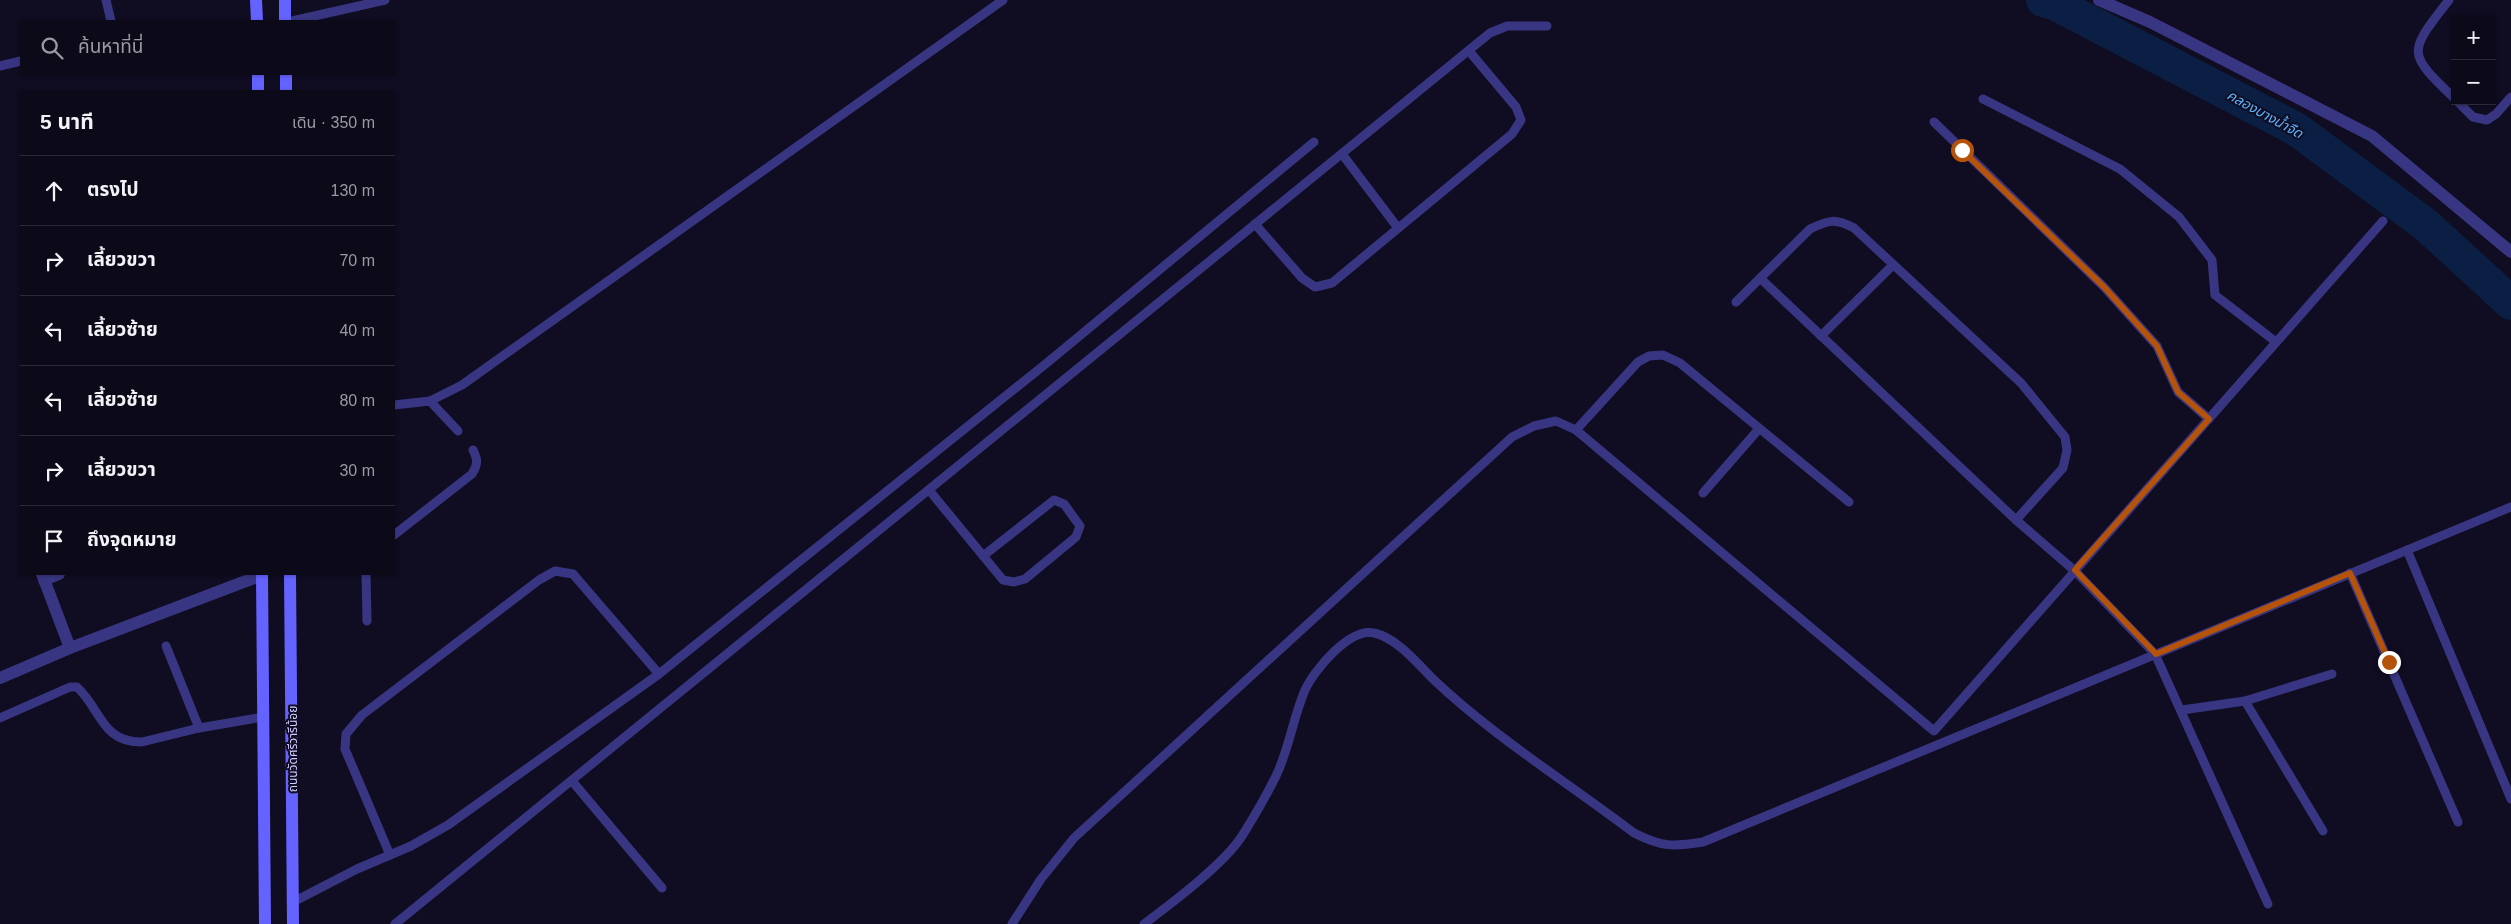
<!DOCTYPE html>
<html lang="th">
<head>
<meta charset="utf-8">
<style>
  body { margin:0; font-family:Helvetica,"Noto Sans Thai",sans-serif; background:#151222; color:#f1f3f6 }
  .controls { position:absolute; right:15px; top:15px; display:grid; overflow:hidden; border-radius:0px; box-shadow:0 1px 4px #0004 }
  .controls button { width:45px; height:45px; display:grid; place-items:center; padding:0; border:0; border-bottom:1px solid #2c2a38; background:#0c0919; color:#f1f3f6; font:25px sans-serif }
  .stop { position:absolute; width:15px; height:15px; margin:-11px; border:4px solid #b45309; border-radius:50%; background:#fff }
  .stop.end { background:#b45309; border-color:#fff; box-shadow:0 1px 5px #0008 }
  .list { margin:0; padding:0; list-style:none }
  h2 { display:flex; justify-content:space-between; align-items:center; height:65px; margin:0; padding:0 20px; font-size:21px }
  h2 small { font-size:16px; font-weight:400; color:#9a9aa2 }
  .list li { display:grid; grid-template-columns:32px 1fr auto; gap:15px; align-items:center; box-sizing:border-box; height:70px; padding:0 20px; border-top:1px solid #2c2a38 }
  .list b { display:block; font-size:19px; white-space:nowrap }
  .list em { font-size:16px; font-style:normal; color:#9a9aa2 }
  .icon { flex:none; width:28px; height:28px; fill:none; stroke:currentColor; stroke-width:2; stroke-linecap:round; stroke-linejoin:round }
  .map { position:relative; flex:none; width:2511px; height:924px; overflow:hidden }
  .search { position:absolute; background:#0c0919; box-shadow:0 1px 4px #0004; left:20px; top:20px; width:375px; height:55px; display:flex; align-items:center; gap:12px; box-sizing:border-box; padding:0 18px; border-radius:0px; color:#9a9aa2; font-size:19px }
  .panel { position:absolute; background:#0c0919; box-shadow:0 1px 4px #0004; left:20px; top:90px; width:375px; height:485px; border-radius:0px }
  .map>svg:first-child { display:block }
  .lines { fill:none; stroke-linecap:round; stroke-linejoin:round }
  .river { stroke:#0a1f43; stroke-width:34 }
  .service { stroke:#383682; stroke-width:9 }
  .minor { stroke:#383682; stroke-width:12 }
  .secondary { stroke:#6563ff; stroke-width:12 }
  .route { stroke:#b45309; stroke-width:6 }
  .labels { text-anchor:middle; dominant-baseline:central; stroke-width:4; stroke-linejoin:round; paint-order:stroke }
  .street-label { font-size:12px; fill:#d1ccff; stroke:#100c21 }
  .water-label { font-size:14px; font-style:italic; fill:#5ab5ff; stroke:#100c21 }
</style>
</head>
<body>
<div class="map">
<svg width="2511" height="924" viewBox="0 0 2511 924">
  <rect width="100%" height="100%" fill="#100c21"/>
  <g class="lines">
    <polyline class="river" points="2043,0 2054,3 2296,129 2426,225 2511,303"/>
    <g class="service">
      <polyline points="106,0 111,21"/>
      <path d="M2449,0C2408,53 2406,52 2455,99"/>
      <polyline points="292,21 385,0"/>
      <polyline points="0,66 21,61"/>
      <polyline points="1983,99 2120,169 2179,217 2212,260 2215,295 2276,342"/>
      <polyline points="2457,101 2473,117 2487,120 2496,114 2511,97"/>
      <polyline points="1934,122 2104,287 2157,346 2178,392 2209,419"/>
      <polyline points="1342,154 1398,228"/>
      <polyline points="1255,224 1302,278 1315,287 1332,283 1512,134 1521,120 1516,107 1469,51"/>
      <polyline points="1760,278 2016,520 2075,571 2155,654 2268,904"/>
      <path d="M1736,302L1810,229C1829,220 1835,218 1854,228L2021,383L2065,437L2067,450L2063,468L2016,520"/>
      <polyline points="1821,336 1893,265"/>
      <polyline points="430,401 458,431"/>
      <polyline points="394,405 430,401 462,385 1003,0"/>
      <polyline points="1576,430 1638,362 1649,356 1663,355 1680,363 1849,502"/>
      <polyline points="929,490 1003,580 1014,582 1025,579 1076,537 1080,526 1064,504 1054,500 983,556"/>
      <polyline points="1703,493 1758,430"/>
      <path d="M394,535L472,474C478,464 478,460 473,450"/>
      <polyline points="2407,550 2511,799"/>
      <polyline points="2350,573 2458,822"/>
      <polyline points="366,574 367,621"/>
      <polyline points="166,646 199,728"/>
      <polyline points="2245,701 2332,674"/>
      <polyline points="2182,710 2245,701 2323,831"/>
      <path d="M0,718L70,687H77C101,709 102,743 142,742L199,728L263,717"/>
      <polyline points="572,781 662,888"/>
      <polyline points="390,855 345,749 346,734 362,715 539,580 555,571 573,574 659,674"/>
      <polyline points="293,902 357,869 411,846 448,825 659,674 1048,362 1314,142"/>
      <polyline points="395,924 1490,33 1507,26 1547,26"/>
      <polyline points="1012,924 1041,879 1074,838 1512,437 1534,426 1556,421 1576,430 1934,731 2383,221"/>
      <path d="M1144,924C1172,903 1224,864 1242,836C1254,817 1266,796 1276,776C1289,749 1293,718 1305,690C1314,670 1350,627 1374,633C1397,638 1417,663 1433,679C1494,737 1567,782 1634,833C1662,847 1672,847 1703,842L2511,507"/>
    </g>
    <g class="minor">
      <polyline points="2099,0 2150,22 2372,136 2511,252"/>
      <polyline points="42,574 70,648"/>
      <polyline points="44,580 59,574"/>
      <polyline points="0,678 70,648 262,575"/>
    </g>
    <g class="secondary">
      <polyline points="256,0 257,21"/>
      <polyline points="285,0 285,21"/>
      <polyline points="258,74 258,91"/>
      <polyline points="286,74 286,91"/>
      <polyline points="262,574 265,924"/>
      <polyline points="290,574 293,924"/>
    </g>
  </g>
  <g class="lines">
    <polyline class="route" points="1962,150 2104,287 2157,346 2178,392 2209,419 2075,570 2156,654 2350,573 2389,662"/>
  </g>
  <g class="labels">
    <g class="street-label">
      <text transform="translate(293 749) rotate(-90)">ถนนวัดศรีวารีน้อย</text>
    </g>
    <g class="water-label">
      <text transform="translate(2265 114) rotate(29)">คลองบางน้ำจืด</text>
    </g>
  </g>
</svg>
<div class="controls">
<button>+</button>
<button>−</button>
</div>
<div class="stop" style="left:1962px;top:150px"></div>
<div class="stop end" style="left:2389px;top:662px"></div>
<div class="search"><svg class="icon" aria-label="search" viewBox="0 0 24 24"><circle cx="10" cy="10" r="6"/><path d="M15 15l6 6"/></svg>ค้นหาที่นี่</div>
<section class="panel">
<h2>5 นาที<small>เดิน · 350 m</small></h2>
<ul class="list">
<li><svg class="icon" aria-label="ahead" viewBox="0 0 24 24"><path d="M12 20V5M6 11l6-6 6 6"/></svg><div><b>ตรงไป</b></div><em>130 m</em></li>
<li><svg class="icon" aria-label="right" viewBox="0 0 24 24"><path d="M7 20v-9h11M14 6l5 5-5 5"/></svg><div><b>เลี้ยวขวา</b></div><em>70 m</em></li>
<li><svg class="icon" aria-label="left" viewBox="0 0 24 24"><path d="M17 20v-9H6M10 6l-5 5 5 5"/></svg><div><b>เลี้ยวซ้าย</b></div><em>40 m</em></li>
<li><svg class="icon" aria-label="left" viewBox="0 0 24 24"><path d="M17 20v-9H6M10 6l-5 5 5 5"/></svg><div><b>เลี้ยวซ้าย</b></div><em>80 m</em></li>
<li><svg class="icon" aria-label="right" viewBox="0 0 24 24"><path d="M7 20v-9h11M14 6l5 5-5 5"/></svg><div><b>เลี้ยวขวา</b></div><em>30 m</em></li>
<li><svg class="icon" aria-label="arrive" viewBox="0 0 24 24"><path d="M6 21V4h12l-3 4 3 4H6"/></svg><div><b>ถึงจุดหมาย</b></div></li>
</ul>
</section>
</div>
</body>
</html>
